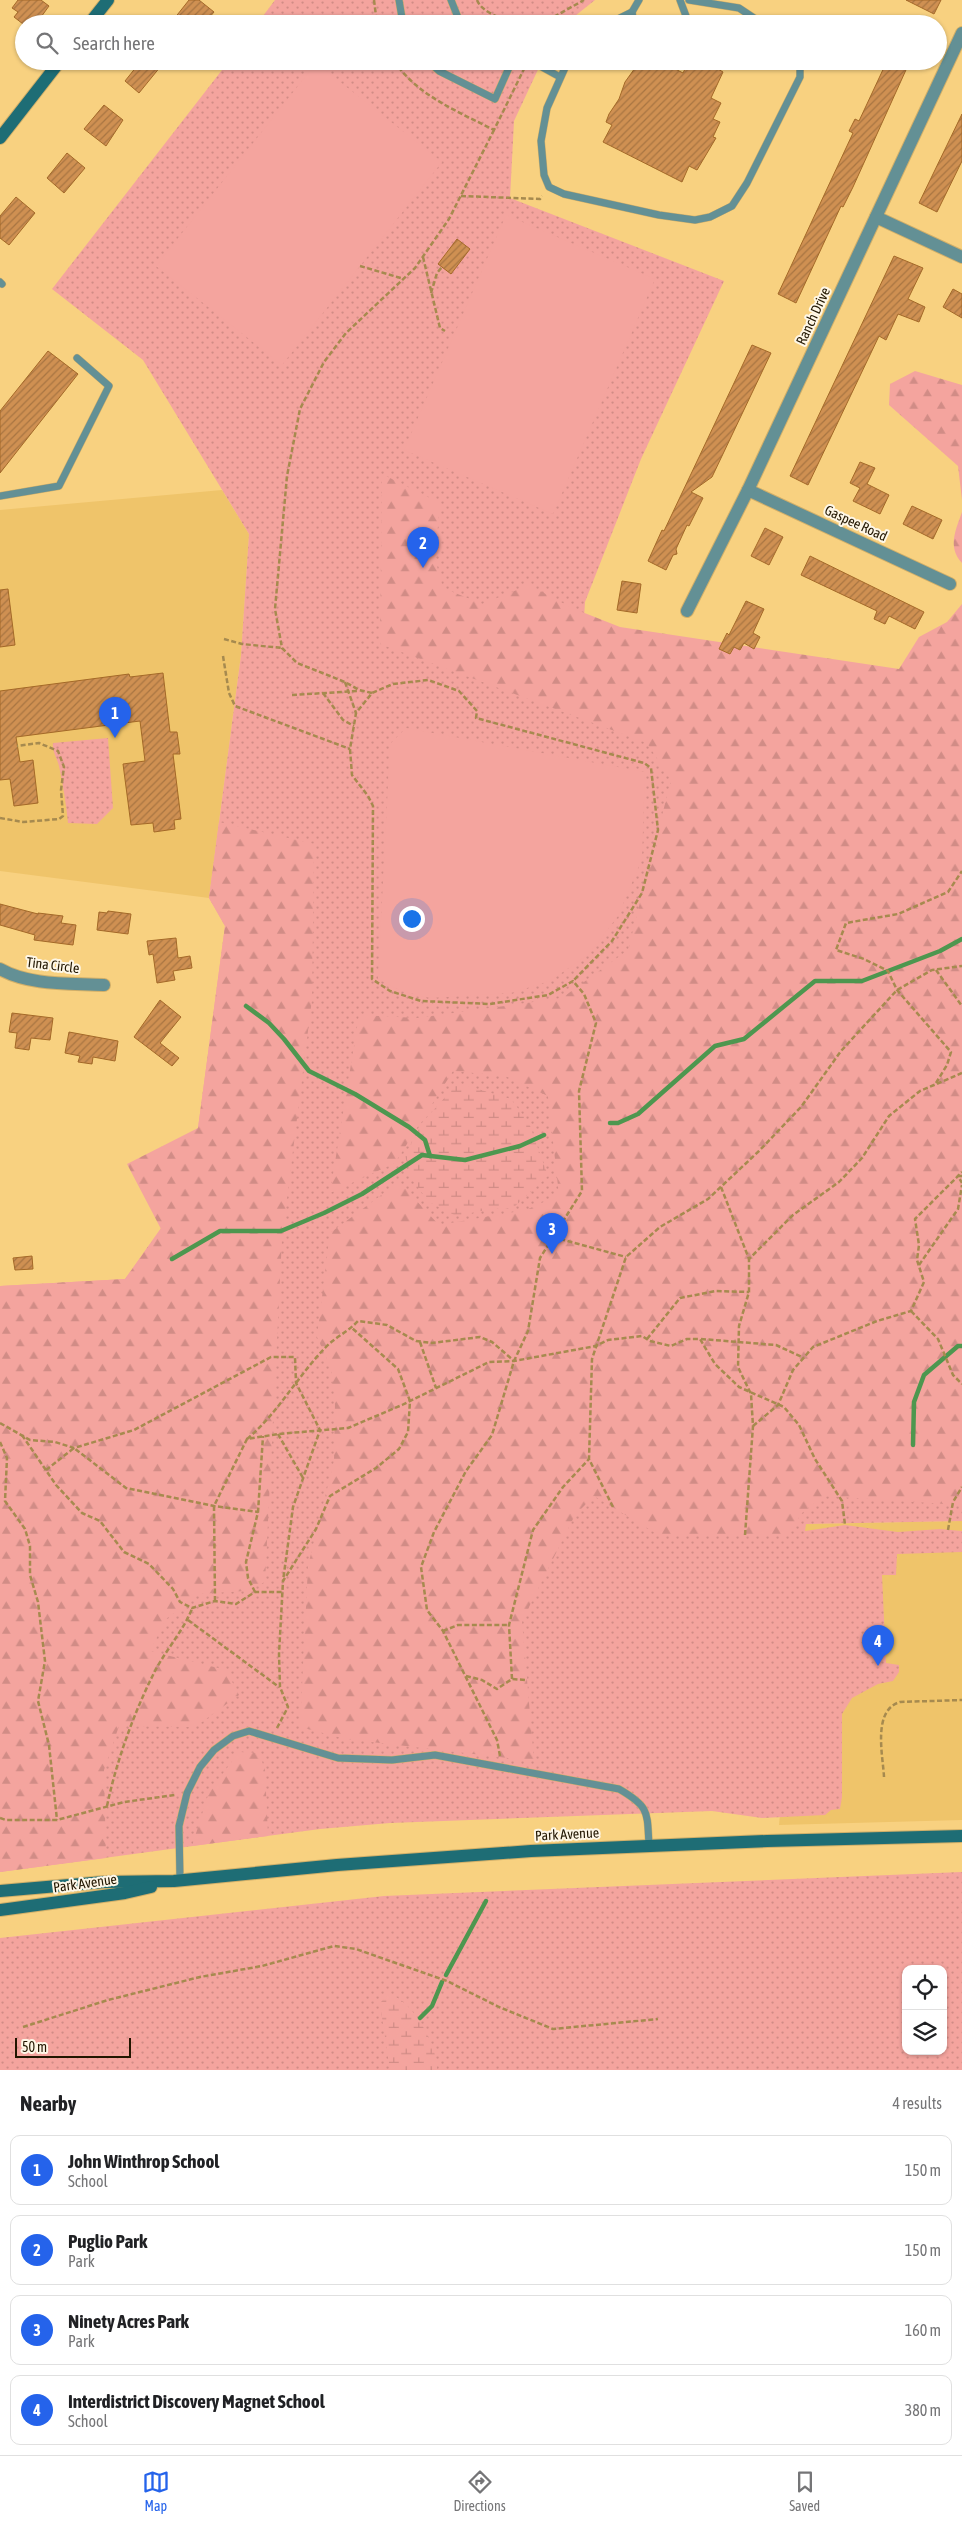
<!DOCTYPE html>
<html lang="en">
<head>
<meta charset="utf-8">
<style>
  body { margin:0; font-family:"Asap Condensed",sans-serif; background:#f6f6f6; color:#202124 }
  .controls { position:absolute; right:15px; bottom:15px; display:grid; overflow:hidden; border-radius:10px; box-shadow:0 1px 4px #0004 }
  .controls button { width:45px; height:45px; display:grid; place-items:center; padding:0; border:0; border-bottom:1px solid #e0e0e0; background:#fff; color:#202124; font:25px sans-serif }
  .scale { position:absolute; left:15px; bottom:12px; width:116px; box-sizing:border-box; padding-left:5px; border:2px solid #221600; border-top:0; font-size:14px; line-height:18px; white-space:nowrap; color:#221600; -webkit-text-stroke:4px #fef7e7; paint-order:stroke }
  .you { position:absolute; left:411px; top:918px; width:18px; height:18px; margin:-12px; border:4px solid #fff; border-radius:50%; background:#1a73e8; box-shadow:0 0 0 8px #1a73e833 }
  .badge { display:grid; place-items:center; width:32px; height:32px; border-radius:50%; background:#2563eb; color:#fff; font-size:16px; font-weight:700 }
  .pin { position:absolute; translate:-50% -41px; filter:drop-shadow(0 1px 2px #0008) }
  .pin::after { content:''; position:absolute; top:26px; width:18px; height:15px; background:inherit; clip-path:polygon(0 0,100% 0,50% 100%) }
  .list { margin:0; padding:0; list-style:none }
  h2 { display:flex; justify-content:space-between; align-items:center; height:65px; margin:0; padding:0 20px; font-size:21px }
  h2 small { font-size:16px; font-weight:400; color:#757577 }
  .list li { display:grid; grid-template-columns:32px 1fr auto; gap:15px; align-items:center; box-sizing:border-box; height:70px; margin:0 10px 10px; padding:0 10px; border:1px solid #e0e0e0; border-radius:10px }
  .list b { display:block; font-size:19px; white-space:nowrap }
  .list p { margin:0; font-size:16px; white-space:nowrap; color:#757577 }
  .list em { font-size:16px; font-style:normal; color:#757577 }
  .icon { flex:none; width:28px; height:28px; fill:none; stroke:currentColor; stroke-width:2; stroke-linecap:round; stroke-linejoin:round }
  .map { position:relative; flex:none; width:962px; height:2070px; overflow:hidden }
  .search { position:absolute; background:#fff; box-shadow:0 1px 4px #0004; left:15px; right:15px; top:15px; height:55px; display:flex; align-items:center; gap:12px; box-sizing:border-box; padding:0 18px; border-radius:28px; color:#757577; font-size:19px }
  .sheet { height:385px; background:#fff }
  nav { display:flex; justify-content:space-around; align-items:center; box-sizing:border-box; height:70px; border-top:1px solid #e0e0e0; background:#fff; font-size:14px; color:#757577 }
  nav a { display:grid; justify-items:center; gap:2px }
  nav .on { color:#2563eb }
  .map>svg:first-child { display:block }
  .built { fill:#efc46a }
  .green { fill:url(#green-dots); fill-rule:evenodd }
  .forest { fill:url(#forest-firs) }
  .wetland { fill:url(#wetland-marsh) }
  .pitch { fill:#f4a49e }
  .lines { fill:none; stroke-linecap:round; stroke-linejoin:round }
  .stream { stroke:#4d974f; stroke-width:4.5 }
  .building { fill:url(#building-hatch); stroke:#a46928 }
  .service-casing { stroke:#d1af69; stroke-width:8 }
  .minor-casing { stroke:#d1af69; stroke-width:14 }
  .secondary-casing { stroke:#d1af69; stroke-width:14 }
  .path { stroke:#a68a4f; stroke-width:2.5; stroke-dasharray:5 2.5; stroke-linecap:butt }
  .service { stroke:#639095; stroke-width:7 }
  .minor { stroke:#639095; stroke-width:12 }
  .secondary { stroke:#1e6d75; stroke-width:12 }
  .labels { text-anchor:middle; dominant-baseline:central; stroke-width:4; stroke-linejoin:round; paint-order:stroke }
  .street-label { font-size:14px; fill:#221600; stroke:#fef7e7 }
</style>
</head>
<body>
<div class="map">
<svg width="962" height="2070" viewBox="0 0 962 2070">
  <defs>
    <pattern id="green-dots" width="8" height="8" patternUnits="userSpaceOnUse" patternTransform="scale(1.25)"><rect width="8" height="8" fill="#f4a49e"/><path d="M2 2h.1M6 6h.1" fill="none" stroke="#d18c86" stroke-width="1.8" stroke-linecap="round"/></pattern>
    <pattern id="forest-firs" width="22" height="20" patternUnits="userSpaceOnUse" patternTransform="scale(1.25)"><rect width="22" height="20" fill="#f4a49e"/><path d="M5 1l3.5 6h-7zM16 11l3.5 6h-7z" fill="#d18c86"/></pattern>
    <pattern id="wetland-marsh" width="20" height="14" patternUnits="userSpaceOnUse" patternTransform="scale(1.25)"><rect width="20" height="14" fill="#f4a49e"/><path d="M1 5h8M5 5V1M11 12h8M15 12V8" fill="none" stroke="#d18c86"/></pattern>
    <pattern id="building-hatch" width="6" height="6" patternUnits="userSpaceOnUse" patternTransform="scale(1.25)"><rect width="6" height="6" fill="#cf9052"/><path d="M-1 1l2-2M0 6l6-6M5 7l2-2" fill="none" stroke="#a87542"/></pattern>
  </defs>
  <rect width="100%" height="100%" fill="#f8d180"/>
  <g class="built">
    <polygon points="222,490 249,534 241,655 209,898 0,871 0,510"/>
    <polygon points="962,1521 962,1820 779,1825 805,1524"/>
  </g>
  <g class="green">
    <polygon points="275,0 595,0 565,24 257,24"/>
    <polygon points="229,61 542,61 514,121 510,198 724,281 641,459 585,602 582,650 949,688 962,658 962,1521 806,1524 805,1531 845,1525 898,1532 940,1529 962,1531 962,1552 897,1554 896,1575 882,1575 886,1663 899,1665 899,1672 893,1681 878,1684 852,1698 842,1714 842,1797 840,1809 831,1810 825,1815 762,1818 712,1811 390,1823 320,1829 0,1872 0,1286 125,1279 161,1228 198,1128 225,926 209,898 241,655 249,534 143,360 52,289"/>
    <path d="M108,738L113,808L97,824L68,823C66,803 63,785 59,766C57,758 52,752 53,743Z"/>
    <path d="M962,1872V2070H0V1938L384,1896ZM906,1969H943V2051H906Z"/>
  </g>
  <g class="forest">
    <polygon points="915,371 962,385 962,500 958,466 889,405 890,384"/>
    <polygon points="382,474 440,503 435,559 443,588 482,604 529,585 572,608 620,627 899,669 919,637 947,622 962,604 962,1505 823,1496 802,1513 787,1535 657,1534 594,1496 575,1515 522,1621 534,1761 346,1739 300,1727 308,1566 334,1461 335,1402 331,1368 317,1337 330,1233 399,1182 439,1225 526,1210 559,1195 548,1096 505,1076 453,1071 395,1163 330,1193 359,1015 417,1018 562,998 628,950 671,780 647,743 380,644"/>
    <path d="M962,512V563C947,547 956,529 962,512Z"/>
    <polygon points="219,822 314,844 312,999 282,1238 265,1582 244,1591 199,1594 166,1619 150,1651 226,1670 239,1695 195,1727 119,1726 104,1770 106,1858 0,1872 0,1286 125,1279 161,1229 127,1164 198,1128 225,926 209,898"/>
    <polygon points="239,1752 259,1753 265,1770 268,1836 192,1846 209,1792"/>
  </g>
  <g class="wetland">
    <polygon points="458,1083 511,1099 529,1123 548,1176 513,1208 491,1209 456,1216 429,1202 413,1181 405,1156 420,1125"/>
    <path d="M392,1995C415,2005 437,2045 437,2070H390L380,2004L385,1996Z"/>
  </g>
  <g class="pitch">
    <polygon points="316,63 442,162 282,365 156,266"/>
    <polygon points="506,215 655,279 553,514 404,450"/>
    <polygon points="406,728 645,772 642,859 618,916 589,954 550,981 511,993 430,998 401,991 378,979 390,744"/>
  </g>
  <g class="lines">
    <g class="stream">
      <polyline points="246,1006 269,1023 284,1039 309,1071 355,1094 409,1127 425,1140 430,1156"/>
      <polyline points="610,1123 618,1123 638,1114 715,1046 744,1039 815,981 862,981 940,951 962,939"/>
      <polyline points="172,1259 220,1231 281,1231 324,1213 362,1194 422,1155 465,1160 520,1146 544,1135"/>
      <polyline points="913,1445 914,1402 924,1375 958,1346 962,1346"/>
      <polyline points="446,1975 486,1901"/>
      <polyline points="420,2018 432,2006 442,1982"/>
    </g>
  </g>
  <g class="building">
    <polygon points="18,0 41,0 49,6 36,24 23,24 14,17 18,12 12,8"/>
    <polygon points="189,0 199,0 214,12 204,24 170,24"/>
    <polygon points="906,0 941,0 934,14"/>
    <polygon points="141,61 165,61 139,93 125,81"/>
    <polygon points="640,61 660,61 683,73 689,61 722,61 718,69 723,72 711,98 721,103 713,119 720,122 713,137 716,138 697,170 689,166 682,182 603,142 612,125 606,122 609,114 619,99 625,82"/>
    <polygon points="887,61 910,61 853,187 843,207 841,206 796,303 778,294 853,133 849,131 855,119 859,121"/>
    <polygon points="104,105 123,120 106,146 84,129"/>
    <polygon points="962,114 962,161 937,212 919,203"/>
    <polygon points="67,153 85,168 64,193 47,178"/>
    <polygon points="16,197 35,213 9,245 0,238 0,216"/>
    <polygon points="457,239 470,249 451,274 438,264"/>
    <polygon points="894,256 923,268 908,299 925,307 919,322 898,314 886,340 879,336 808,485 790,476"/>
    <polygon points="953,289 962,294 962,318 943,307"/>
    <polygon points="752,345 771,353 712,477 691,492 703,498 689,526 687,525 676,549 677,554 673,555 666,570 648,561 662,530 664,531"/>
    <polygon points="48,351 78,374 0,473 0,411"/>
    <polygon points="860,462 875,468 867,484 889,495 880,514 853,501 860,488 850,483"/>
    <polygon points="912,506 942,520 933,539 903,524"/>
    <polygon points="765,528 783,537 769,565 751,556"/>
    <polygon points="810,556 924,612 915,629 889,616 885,624 874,619 877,611 801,575"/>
    <polygon points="622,581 641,584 637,613 617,610"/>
    <polygon points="8,589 15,645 0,647 0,590"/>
    <polygon points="746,601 764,609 753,633 760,637 754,649 744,643 740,650 734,647 730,654 719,649 727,633 729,635"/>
    <polygon points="163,673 170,732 177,732 180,754 173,754 181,819 174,820 175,829 154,832 153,823 131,825 123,764 145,761 140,721 16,737 20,762 33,760 38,803 14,806 10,779 0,780 0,691 129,674 130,677"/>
    <polygon points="0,904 38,914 38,913 63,916 61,923 76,925 73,945 34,940 35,935 0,925"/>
    <polygon points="108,911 131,914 128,934 97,930 99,912 107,913"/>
    <polygon points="176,938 178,958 190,956 192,968 173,971 175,980 157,983 153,954 149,955 147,941"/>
    <polygon points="160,1000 181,1017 160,1043 179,1058 172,1066 134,1037"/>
    <polygon points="12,1013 53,1018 50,1040 31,1038 29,1050 15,1048 17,1033 9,1032"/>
    <polygon points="69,1032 118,1041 115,1061 93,1057 92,1064 78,1062 80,1056 65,1053"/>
    <polygon points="32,1256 33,1269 15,1270 13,1258"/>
  </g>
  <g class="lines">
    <defs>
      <g id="service">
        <polyline points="399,0 403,24"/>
        <polyline points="451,0 459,20 463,24"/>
        <polyline points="680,0 689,24"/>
        <polyline points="689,0 739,8 763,24"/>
        <polyline points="608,24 632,12"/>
        <polyline points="634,24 632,12 639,0"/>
        <polyline points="428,61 439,71 495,99 512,61"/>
        <polyline points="531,61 560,77"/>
        <polyline points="568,61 547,108 541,141 544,175 549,187 564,194 659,215 695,220 710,217 732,206 747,183 800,77 800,61"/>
        <polyline points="0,282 2,284"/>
        <polyline points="0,496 59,486 109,386 77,358"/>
        <path d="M180,1880L179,1826L187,1793L200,1767L214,1750L233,1736L249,1731L338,1758L392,1760L435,1755L619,1789C650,1807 647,1812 649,1845"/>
      </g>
      <g id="minor">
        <polyline points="876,217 962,257"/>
        <polyline points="748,490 950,584"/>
        <polyline points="687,611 748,490 962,33"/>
        <path d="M0,969C30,986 70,983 104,985"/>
      </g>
      <g id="secondary">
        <polyline points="89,24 108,0"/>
        <polyline points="0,138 60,61"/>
        <polyline points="0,1891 104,1882 174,1881 337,1865 531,1851 767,1841 962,1836"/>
        <polyline points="0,1910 125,1893 151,1887"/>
      </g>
    </defs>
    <use href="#service" class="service-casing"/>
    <use href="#minor" class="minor-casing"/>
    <use href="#secondary" class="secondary-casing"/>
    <g class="path">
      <polyline points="374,0 377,24"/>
      <path d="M477,0C482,13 502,18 514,24"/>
      <polyline points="541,24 584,0"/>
      <path d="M394,61C418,96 457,111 494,130L524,69"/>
      <polyline points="461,196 540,199 542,196"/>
      <polyline points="423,257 440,328 445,331"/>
      <polyline points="360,266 404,279"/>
      <polyline points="431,293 437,273 442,267"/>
      <polyline points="224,639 242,644 282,648"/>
      <polyline points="223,656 229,693 235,706 350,749"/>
      <polyline points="345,682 356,713"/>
      <polyline points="323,693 343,720 354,726"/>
      <polyline points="372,693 359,690 345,682 297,663 282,648 275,609 287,476 300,409 324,362 346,333 415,268 449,219 494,130"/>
      <polyline points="292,695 358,691"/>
      <polyline points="0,818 23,822 59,819 63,816 61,790 64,767 58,751 39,743 17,746"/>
      <polyline points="936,970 962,1006"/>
      <polyline points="936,1083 947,1065 951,1052 897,990 888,971 864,959 836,950 846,923 898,914 948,892 962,871"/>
      <polyline points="962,1176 958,1176 962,1183"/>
      <polyline points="721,1187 749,1259 793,1215 839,1182 862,1158 889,1116 920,1091 962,1073"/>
      <polyline points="553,1237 626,1257"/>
      <polyline points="919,1265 958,1209 962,1185"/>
      <polyline points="911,1311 938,1339 953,1375 962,1384"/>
      <polyline points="647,1339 680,1298 716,1291 749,1292"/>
      <polyline points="701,1339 776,1345 804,1358"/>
      <polyline points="420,1342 436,1388"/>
      <polyline points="0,1423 30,1440 55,1442 74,1448 134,1430 271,1357 295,1357 296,1383 320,1430 293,1507 283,1581"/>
      <polyline points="753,1426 778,1405 793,1370 813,1347 877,1321 911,1311 924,1282 917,1260 919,1245 915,1219 962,1172"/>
      <polyline points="278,1434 303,1478"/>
      <polyline points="22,1435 56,1485 82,1513 100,1521 124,1552 149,1564 173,1589 180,1602 192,1608 215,1601 236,1604 255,1592 282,1592"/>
      <path d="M247,1439C278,1413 297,1377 325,1348C335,1337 348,1332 358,1321L387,1325L416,1341L432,1343L480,1337L492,1342L513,1360"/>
      <polyline points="0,1442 7,1458 5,1501 25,1529 30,1546 30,1575 38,1602 45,1661 38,1701 49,1745 57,1820"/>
      <polyline points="46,1470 74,1448 126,1488 214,1506 258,1512"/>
      <polyline points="613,1507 589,1459 592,1359 626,1257 660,1227 708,1199 759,1151 801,1107 841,1051 897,990 932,970 962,966"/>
      <polyline points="948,1530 953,1502 962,1487"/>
      <polyline points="745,1535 753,1426 751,1394 738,1367 739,1326 749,1292 749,1259"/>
      <polyline points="255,1592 248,1578 246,1562 258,1512 263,1436"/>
      <polyline points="215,1601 214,1506 247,1439 278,1434 348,1428 402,1405 489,1362 514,1361 596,1346 608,1340 642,1336 650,1341 671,1346 687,1339 700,1339 715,1364 739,1387 784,1407 799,1425 815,1459 842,1501 845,1525"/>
      <polyline points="188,1620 279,1687"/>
      <polyline points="443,1631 458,1625 509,1625"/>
      <polyline points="466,1676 482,1680 497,1689 512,1679 526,1680"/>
      <polyline points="512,1679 509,1625 533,1530 563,1487 589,1459"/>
      <polyline points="277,1728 288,1707 280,1687 279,1654 283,1581 316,1529 330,1496 376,1468 399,1449 408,1432 410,1401 398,1369 352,1328"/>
      <polyline points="500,1756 497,1740 443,1631 427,1610 421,1567 434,1532 466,1471 492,1435 514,1361 528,1331 540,1258 582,1191 579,1091 596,1023 584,994 573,981 548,995 490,1004 421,1001 390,991 372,979 373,806 368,796 352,775 350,749 356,713 372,693 393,684 428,680 459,691 477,711 476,718 644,763 651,768 658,830 642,893 612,941 573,981"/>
      <path d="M884,1777C883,1756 872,1710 900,1702L962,1700"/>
      <path d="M107,1806C116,1763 133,1715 153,1675C164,1652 182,1633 192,1609"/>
      <polyline points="0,1818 6,1820 57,1820 124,1802 175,1795"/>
      <polyline points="23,2027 108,2000 200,1977 262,1966 334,1946 356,1949 447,1981 499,2007 553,2029 658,2019"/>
    </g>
    <use href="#service" class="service"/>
    <use href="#minor" class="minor"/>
    <use href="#secondary" class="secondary"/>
  </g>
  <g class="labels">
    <g class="street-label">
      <text transform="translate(813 316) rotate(-65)">Ranch Drive</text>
      <text transform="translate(856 523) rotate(25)">Gaspee Road</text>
      <text transform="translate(53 965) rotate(7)">Tina Circle</text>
      <text transform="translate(567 1834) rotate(-3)">Park Avenue</text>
      <text transform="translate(85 1883) rotate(-8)">Park Avenue</text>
    </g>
  </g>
</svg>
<div class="controls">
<button><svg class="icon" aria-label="locate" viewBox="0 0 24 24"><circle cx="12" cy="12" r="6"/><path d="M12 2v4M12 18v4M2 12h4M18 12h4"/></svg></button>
<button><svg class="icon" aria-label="layers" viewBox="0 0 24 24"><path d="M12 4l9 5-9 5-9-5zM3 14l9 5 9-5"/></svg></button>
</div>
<div class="scale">50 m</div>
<div class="you"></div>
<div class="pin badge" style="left:115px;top:738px">1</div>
<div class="pin badge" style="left:423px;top:568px">2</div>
<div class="pin badge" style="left:552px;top:1254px">3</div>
<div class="pin badge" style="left:878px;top:1666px">4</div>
<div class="search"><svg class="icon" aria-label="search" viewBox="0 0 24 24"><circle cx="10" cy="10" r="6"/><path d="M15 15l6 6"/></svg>Search here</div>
</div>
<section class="sheet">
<h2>Nearby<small>4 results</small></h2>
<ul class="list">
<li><span class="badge">1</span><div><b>John Winthrop School</b><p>School</p></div><em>150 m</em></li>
<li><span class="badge">2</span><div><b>Puglio Park</b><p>Park</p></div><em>150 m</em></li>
<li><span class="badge">3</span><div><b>Ninety Acres Park</b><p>Park</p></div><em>160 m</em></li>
<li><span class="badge">4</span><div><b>Interdistrict Discovery Magnet School</b><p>School</p></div><em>380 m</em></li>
</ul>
</section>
<nav>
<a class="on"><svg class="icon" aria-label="map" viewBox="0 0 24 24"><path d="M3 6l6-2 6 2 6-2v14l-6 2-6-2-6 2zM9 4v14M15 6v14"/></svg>Map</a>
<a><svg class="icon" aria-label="directions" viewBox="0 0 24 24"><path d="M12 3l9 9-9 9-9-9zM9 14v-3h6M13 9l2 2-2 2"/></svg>Directions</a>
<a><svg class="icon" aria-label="saved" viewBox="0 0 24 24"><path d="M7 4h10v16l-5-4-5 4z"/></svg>Saved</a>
</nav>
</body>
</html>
